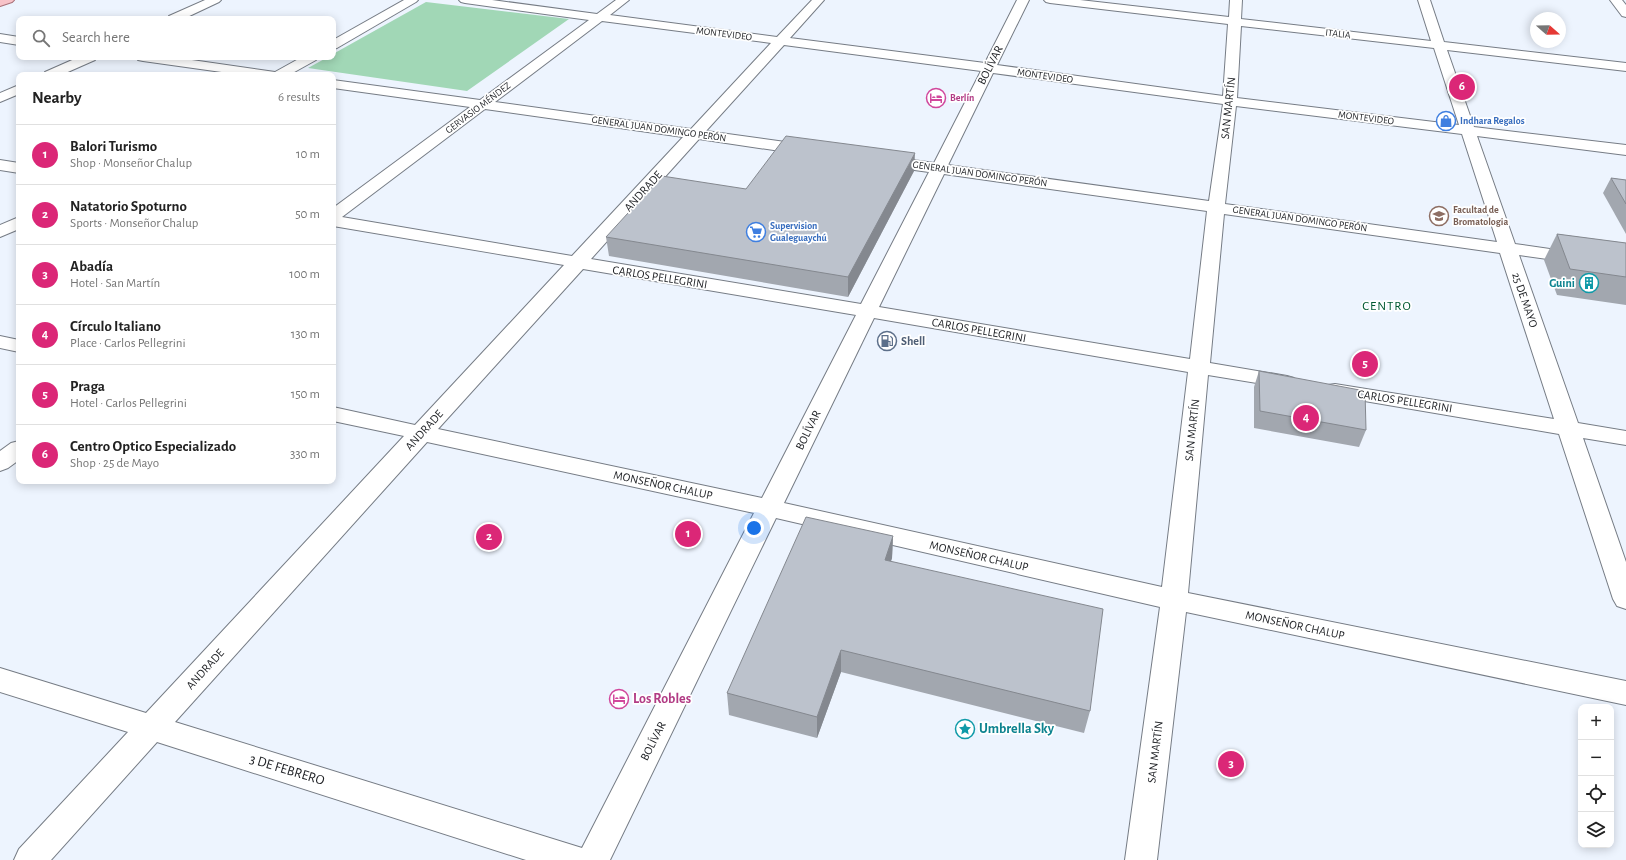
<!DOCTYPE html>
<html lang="en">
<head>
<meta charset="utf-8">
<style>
  body { margin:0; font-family:"Alegreya Sans",sans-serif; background:#f6f6f6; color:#222 }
  .controls { position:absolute; right:12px; bottom:12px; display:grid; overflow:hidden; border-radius:8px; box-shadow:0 2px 10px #0003 }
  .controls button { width:36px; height:36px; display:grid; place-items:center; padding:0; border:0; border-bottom:1px solid #e0e0e0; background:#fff; color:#222; font:20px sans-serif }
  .compass { position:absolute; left:1530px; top:12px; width:36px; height:36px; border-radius:50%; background:#fff; box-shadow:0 2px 10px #0003; rotate:110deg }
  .you { position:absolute; left:754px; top:528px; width:14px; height:14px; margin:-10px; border:3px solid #fff; border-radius:50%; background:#1a73e8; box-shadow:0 0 0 6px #1a73e833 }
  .badge { display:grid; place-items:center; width:26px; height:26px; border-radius:50%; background:#db2777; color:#fff; font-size:13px; font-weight:700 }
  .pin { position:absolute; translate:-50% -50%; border:2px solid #fff; box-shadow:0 1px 4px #0006 }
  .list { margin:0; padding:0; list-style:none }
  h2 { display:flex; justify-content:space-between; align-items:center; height:52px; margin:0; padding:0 16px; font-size:17px }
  h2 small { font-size:13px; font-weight:400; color:#767676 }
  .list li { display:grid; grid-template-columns:26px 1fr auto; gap:12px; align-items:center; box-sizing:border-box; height:60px; padding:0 16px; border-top:1px solid #e0e0e0 }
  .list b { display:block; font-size:15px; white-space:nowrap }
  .list p { margin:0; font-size:13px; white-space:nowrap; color:#767676 }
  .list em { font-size:13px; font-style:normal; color:#767676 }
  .icon { flex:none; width:22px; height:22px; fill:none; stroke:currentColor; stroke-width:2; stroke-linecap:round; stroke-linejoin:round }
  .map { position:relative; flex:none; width:1626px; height:860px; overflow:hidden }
  .search { position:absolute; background:#fff; box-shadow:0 2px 10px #0003; left:16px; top:16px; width:320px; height:44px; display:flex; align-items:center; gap:10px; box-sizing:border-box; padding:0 14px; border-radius:8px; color:#767676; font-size:15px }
  .panel { position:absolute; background:#fff; box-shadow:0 2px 10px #0003; left:16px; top:72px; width:320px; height:412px; border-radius:8px }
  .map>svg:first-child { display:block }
  .green { fill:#a1d7b6 }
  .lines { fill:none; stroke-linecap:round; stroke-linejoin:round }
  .minor-casing { stroke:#767c85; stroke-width:2 }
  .major-casing { stroke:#a87078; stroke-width:2 }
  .minor { fill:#fff; fill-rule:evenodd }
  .major { fill:#f7c2c8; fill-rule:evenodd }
  .wall { fill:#a2a7af }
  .shaded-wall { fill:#84888f }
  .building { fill:#bcc2cc; stroke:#84888f }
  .labels { text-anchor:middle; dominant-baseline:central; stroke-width:3.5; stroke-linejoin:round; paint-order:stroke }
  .far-street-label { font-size:10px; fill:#1f2125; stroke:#fff }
  .far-hotel-label { font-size:10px; font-weight:bold; fill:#b23c85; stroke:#fff; text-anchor:start }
  .far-shop-label { font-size:10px; font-weight:bold; fill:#366cbe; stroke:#fff; text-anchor:start }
  .far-education-label { font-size:10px; font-weight:bold; fill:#785e54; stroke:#fff; text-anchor:start }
  .street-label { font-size:12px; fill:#1f2125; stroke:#fff }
  .culture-label { font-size:12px; font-weight:bold; fill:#0d838f; stroke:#fff; text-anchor:end }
  .service-label { font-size:12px; font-weight:bold; fill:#4e5e75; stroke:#fff; text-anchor:start }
  .neighbourhood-label { font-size:13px; letter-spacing:1px; fill:#015931; stroke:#fff }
  .near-hotel-label { font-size:14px; font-weight:bold; fill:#b23c85; stroke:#fff; text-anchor:start }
  .near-culture-label { font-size:14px; font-weight:bold; fill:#0d838f; stroke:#fff; text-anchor:start }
  .near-street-label { font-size:14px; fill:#1f2125; stroke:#fff }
</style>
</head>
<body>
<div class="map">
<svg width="1626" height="860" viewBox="0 0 1626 860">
  <rect width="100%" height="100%" fill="#edf4fe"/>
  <polygon class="green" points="426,2 569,19 467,91 308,68 328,57 333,57 333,54"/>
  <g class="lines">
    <defs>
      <g id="minor">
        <polygon points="205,0 221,0 219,2 183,19 167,19 169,16"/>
        <polygon points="404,0 418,0 416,2 337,48 333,49 333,40"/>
        <path d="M459,0H492L597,14L616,0H629L610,15L777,37L812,0H824L790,38L985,63L1017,0H1029L997,65L1223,96L1228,24L1050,3L1046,2L1044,0H1080L1229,17L1230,0H1242L1241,19L1431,41L1418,0H1430L1444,42L1626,63V71L1447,50L1474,127L1626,145V155L1477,136L1515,244L1626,260V270L1519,255L1578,423L1626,431V445L1583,438L1626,562V609L1617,606L1613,599L1559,434L1335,396L1328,395L1324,390L1328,385L1335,384L1554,419L1500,253L1224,214L1210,363L1287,376L1294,378L1297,382L1294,386L1287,388L1208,375L1188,593L1626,681V705L1186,612L1157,860H1125L1160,607L776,518L610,860H526L157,742L51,860H14L19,849L128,732L0,692V668L146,713L404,436L333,421V407L415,425L564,265L333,226V208L470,107L333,88V80L480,100L589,20L465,3L461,2ZM602,21L771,43L691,129L495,102ZM1241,26L1434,48L1459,125L1237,98ZM784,45L981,71L934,163L885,156L880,158L877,161L880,164L885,166L929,172L861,304L591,259L699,139L807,155L812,153L815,150L812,147L807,145L706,131ZM993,73L1223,104L1209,201L948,165ZM1236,106L1462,134L1497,242L1225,204ZM485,109L683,137L572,256L342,217ZM944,174L1207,211L1190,359L879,307ZM583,269L856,315L762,498L438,429ZM874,318L1188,372L1162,587L784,503ZM427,442L754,513L582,848L175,722Z"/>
        <polygon points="1610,0 1622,0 1626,5 1626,17 1622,16"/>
        <polygon points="0,34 19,37 19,45 0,42"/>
        <polygon points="79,57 96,57 95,60 61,75 43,75 45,72"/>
        <polygon points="137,57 171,57 275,72 302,57 317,57 316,60 289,75 243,75 143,61 138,60"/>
        <polygon points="19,85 19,94 0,102 0,93"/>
        <polygon points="0,160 19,163 19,173 0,170"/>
        <polygon points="19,217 19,229 0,237 0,225"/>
        <polygon points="0,336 19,340 19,352 0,348"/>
        <polygon points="19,441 19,460 8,468 0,471 0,451 11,443"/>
      </g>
      <polygon id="major" points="0,0 14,0 12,2 0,6"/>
    </defs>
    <use href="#minor" class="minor-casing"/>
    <use href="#major" class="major-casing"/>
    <use href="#minor" class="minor"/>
    <use href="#major" class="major"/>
  </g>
  <g class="wall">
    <polygon points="914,171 848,297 609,256 606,237 746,189"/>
    <polygon points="1611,178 1626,180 1626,234 1603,193"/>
    <polygon points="1557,234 1626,243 1626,305 1557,295 1544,260"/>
    <polygon points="1259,371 1366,430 1359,447 1254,428 1254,387"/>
    <polygon points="893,536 892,558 891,561 1090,711 1084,733 841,672 817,738 729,715 727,693"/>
  </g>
  <g class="shaded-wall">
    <polygon points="915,153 914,171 848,297 848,277"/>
    <polygon points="893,536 892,558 884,582 885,560"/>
    <polygon points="841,650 841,672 817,738 817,717"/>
  </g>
  <g class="building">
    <polygon points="786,136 915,153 848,277 606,237 662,176 746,189"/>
    <polygon points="1611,178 1626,180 1626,204"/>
    <polygon points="1557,234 1626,243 1626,277 1570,269"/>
    <polygon points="1259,371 1365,391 1366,430 1260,411"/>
    <polygon points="806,517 893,536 885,560 1103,609 1090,711 841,650 817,717 727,693"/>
  </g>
  <defs>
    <symbol id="hotel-ring" viewBox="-11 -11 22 22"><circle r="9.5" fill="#fff" stroke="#d1479c" stroke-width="1.5"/><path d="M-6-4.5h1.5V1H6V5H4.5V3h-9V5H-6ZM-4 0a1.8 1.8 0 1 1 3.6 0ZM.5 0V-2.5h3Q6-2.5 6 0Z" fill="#d1479c"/></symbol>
    <symbol id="shop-ring" viewBox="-11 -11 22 22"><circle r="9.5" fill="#fff" stroke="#3f7fe0" stroke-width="1.5"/><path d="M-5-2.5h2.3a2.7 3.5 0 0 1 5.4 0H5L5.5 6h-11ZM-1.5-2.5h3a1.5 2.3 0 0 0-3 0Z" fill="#3f7fe0"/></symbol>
    <symbol id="university-ring" viewBox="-11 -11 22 22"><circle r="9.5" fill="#fff" stroke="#8d6e63" stroke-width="1.5"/><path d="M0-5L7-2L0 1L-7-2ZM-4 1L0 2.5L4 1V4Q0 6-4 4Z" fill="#8d6e63"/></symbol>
    <symbol id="supermarket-ring" viewBox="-11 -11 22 22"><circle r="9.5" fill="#fff" stroke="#3f7fe0" stroke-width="1.5"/><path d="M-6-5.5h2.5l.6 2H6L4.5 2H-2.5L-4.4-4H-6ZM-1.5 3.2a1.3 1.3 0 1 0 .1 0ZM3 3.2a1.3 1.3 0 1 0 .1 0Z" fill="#3f7fe0"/></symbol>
    <symbol id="building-ring" viewBox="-11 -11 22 22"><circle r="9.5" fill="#fff" stroke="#0f9aa8" stroke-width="1.5"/><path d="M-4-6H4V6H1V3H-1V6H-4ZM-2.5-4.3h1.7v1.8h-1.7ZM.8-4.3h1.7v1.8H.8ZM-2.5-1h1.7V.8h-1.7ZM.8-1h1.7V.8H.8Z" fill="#0f9aa8"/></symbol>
    <symbol id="fuel-ring" viewBox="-11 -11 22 22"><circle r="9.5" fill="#fff" stroke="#5c6f8a" stroke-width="1.5"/><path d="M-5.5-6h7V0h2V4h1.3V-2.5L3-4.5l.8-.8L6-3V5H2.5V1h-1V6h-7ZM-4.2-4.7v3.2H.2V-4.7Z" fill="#5c6f8a"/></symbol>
    <symbol id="sight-ring" viewBox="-11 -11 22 22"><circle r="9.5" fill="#fff" stroke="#0f9aa8" stroke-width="1.5"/><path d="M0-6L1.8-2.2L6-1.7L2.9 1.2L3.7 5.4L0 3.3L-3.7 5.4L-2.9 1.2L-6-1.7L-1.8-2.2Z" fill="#0f9aa8"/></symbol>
  </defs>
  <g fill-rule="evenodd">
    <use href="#hotel-ring" x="925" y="87" width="22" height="22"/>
    <use href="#shop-ring" x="1435" y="110" width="22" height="22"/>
    <use href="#university-ring" x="1428" y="205" width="22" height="22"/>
    <use href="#supermarket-ring" x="745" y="221" width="22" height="22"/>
    <use href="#building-ring" x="1578" y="272" width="22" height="22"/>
    <use href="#fuel-ring" x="876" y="330" width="22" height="22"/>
    <use href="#hotel-ring" x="608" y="688" width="22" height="22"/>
    <use href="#sight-ring" x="954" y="718" width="22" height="22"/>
  </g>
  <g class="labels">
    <g class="far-street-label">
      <text transform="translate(724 34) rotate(7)">MONTEVIDEO</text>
      <text transform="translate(1338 34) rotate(7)">ITALIA</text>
      <text transform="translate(1045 76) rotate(8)">MONTEVIDEO</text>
      <text transform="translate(478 108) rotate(-37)">GERVASIO MÉNDEZ</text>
      <text transform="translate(1366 118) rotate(7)">MONTEVIDEO</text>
      <text transform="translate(659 129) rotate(8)">GENERAL JUAN DOMINGO PERÓN</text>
      <text transform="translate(980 174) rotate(8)">GENERAL JUAN DOMINGO PERÓN</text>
      <text transform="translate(1300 219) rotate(8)">GENERAL JUAN DOMINGO PERÓN</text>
    </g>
    <g class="far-hotel-label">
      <text x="950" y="98">Berlín</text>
    </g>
    <g class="far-shop-label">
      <text x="1460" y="121">Indhara Regalos</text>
      <text x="770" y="226">Supervision<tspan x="770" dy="12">Gualeguaychú</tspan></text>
    </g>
    <g class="far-education-label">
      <text x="1453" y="210">Facultad de<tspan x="1453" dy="12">Bromatologia</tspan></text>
    </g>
    <g class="street-label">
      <text transform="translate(990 65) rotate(-63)">BOLÍVAR</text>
      <text transform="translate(1228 108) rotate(-84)">SAN MARTÍN</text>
      <text transform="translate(643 191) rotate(-48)">ANDRADE</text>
      <text transform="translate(660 277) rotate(9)">CARLOS PELLEGRINI</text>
      <text transform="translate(1525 300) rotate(71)">25 DE MAYO</text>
      <text transform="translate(979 330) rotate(10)">CARLOS PELLEGRINI</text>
      <text transform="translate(1405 401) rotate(9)">CARLOS PELLEGRINI</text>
      <text transform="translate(424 430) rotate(-48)">ANDRADE</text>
      <text transform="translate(808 430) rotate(-64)">BOLÍVAR</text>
      <text transform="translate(1192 430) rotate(-84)">SAN MARTÍN</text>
      <text transform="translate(663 485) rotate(12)">MONSEÑOR CHALUP</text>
      <text transform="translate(979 556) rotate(13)">MONSEÑOR CHALUP</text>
      <text transform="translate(1295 625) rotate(12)">MONSEÑOR CHALUP</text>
      <text transform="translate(205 669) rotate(-48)">ANDRADE</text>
      <text transform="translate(653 741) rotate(-63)">BOLÍVAR</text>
      <text transform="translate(1155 752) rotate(-83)">SAN MARTÍN</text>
    </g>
    <g class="culture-label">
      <text x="1575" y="283">Guini</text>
    </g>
    <g class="service-label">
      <text x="901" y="341">Shell</text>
    </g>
    <g class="neighbourhood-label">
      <text x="1387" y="306">CENTRO</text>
    </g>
    <g class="near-hotel-label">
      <text x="633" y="699">Los Robles</text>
    </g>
    <g class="near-culture-label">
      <text x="979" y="729">Umbrella Sky</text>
    </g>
    <g class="near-street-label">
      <text transform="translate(287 770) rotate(17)">3 DE FEBRERO</text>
    </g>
  </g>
</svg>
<div class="controls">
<button>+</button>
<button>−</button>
<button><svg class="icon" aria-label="locate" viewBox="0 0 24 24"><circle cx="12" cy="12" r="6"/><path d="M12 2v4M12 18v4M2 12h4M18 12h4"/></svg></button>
<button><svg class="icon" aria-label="layers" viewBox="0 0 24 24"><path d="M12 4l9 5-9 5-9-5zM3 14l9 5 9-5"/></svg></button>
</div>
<svg class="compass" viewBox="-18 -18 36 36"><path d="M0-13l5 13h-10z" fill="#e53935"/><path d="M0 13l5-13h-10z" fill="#767676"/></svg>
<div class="you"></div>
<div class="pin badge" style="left:688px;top:534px">1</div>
<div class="pin badge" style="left:489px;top:537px">2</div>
<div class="pin badge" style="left:1231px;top:764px">3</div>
<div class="pin badge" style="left:1306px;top:418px">4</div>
<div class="pin badge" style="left:1365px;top:364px">5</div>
<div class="pin badge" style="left:1462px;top:87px">6</div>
<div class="search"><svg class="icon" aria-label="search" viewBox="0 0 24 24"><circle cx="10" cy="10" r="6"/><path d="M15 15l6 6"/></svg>Search here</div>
<section class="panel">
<h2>Nearby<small>6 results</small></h2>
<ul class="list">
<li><span class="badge">1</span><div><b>Balori Turismo</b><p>Shop · Monseñor Chalup</p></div><em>10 m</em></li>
<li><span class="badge">2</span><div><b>Natatorio Spoturno</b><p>Sports · Monseñor Chalup</p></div><em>50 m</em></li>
<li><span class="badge">3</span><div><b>Abadía</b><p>Hotel · San Martín</p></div><em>100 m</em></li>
<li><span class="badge">4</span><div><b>Círculo Italiano</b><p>Place · Carlos Pellegrini</p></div><em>130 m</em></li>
<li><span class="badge">5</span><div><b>Praga</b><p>Hotel · Carlos Pellegrini</p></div><em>150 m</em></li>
<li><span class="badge">6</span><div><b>Centro Optico Especializado</b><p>Shop · 25 de Mayo</p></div><em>330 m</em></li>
</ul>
</section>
</div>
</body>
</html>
